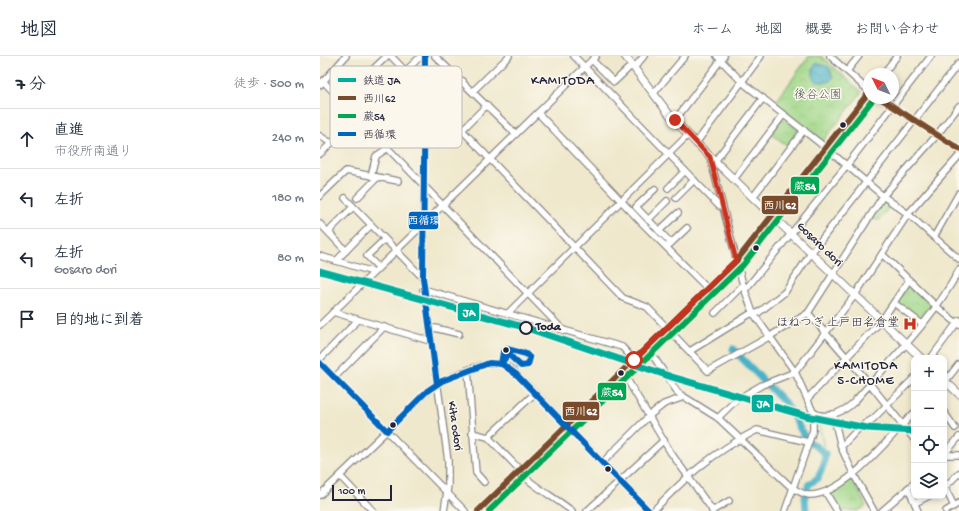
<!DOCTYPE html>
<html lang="ja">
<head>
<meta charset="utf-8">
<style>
  body { margin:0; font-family:"Gochi Hand","Klee One",sans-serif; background:#f2f2f3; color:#1f2937 }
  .controls { position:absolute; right:12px; bottom:12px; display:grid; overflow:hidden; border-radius:8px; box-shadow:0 2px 6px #0003 }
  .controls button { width:36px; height:36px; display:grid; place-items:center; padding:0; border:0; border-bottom:1px solid #e0e1e3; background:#fff; color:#1f2937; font:20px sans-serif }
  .compass { position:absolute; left:543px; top:12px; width:36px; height:36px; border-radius:50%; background:#fff; box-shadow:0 2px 6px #0003; rotate:312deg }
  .scale { position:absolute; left:12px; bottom:10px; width:60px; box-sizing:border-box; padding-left:4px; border:2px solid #22223b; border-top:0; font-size:11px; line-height:14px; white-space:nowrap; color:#22223b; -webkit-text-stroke:3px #fbf7ec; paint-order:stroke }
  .stop { position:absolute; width:12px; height:12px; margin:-9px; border:3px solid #c8321e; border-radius:50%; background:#fff }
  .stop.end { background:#c8321e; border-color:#fff; box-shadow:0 1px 4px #0008 }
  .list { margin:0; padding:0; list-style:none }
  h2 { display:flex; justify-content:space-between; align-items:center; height:52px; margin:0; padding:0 16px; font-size:17px }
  h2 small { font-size:13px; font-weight:400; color:#747a83 }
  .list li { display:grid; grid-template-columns:26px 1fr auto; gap:12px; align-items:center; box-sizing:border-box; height:60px; padding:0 16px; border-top:1px solid #e0e1e3 }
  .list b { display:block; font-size:15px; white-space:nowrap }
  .list p { margin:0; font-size:13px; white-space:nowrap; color:#747a83 }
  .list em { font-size:13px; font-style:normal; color:#747a83 }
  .icon { flex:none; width:22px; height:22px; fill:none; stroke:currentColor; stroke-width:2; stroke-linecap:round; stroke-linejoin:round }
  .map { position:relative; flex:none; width:639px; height:455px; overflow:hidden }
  header { display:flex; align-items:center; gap:24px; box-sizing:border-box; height:56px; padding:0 20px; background:#fff; border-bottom:1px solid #e0e1e3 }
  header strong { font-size:19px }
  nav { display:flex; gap:22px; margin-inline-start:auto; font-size:14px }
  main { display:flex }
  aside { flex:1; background:#fff }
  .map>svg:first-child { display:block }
  .park { fill:url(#park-crowns); stroke:#607c61 }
  .water { fill:url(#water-ripples); stroke:#366a82 }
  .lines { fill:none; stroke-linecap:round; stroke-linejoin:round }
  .stream { stroke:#49b2c8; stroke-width:1 }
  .river { stroke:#49b2c8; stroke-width:7 }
  .minor-casing { stroke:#888584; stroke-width:8 }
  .major-casing { stroke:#888584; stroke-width:9 }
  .minor { stroke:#fff; stroke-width:5.5 }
  .major { stroke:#fff; stroke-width:7 }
  .bus-1-casing { stroke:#fbf7ec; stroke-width:9 }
  .bus-2-casing { stroke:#fbf7ec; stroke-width:9 }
  .bus-3-casing { stroke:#fbf7ec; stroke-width:9 }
  .bus-1 { stroke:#7a4b2a; stroke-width:6 }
  .bus-2 { stroke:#00a651; stroke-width:6 }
  .bus-3 { stroke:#0065bd; stroke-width:6 }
  .rail-1-casing { stroke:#fbf7ec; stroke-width:10 }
  .rail-1 { stroke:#00ac9a; stroke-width:7 }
  .route { stroke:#c8321e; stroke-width:5 }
  .bus-dot { fill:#22223b; stroke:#fbf7ec; stroke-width:1.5 }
  .stop-dot { fill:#fbf7ec; stroke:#22223b; stroke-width:2 }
  .labels { text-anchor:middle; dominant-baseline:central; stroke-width:3; stroke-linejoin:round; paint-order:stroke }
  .park-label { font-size:12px; fill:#485852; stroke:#fbf7ec }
  .street-label { font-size:12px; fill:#22223b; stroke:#fbf7ec }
  .poi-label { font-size:12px; fill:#22223b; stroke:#fbf7ec; text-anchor:end }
  .stop-label { font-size:12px; font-weight:bold; fill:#22223b; stroke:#fbf7ec; text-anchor:start }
  .neighbourhood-label { font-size:13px; letter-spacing:1px; fill:#22223b; stroke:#fbf7ec }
  .key { fill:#fbf7ec; stroke:#bab7b7; stroke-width:1 }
  .key-label { font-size:11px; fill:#22223b }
  .line-badge { stroke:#fbf7ec; stroke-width:1.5 }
  .badge-label { font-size:11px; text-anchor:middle; font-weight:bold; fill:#fff }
</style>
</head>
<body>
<header>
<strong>地図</strong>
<nav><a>ホーム</a><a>地図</a><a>概要</a><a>お問い合わせ</a></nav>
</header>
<main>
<aside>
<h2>7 分<small>徒歩 · 500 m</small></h2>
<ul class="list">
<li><svg class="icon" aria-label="ahead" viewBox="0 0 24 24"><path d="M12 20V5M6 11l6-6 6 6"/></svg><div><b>直進</b><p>市役所南通り</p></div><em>240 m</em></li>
<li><svg class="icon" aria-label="left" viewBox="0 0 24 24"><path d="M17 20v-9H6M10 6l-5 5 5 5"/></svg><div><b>左折</b></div><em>180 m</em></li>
<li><svg class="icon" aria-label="left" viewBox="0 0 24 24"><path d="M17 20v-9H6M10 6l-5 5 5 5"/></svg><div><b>左折</b><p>Gosaro dori</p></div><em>80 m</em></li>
<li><svg class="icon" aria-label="arrive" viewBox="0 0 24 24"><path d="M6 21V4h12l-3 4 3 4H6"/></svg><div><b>目的地に到着</b></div></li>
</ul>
</aside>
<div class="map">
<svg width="639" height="455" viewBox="0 0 639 455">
  <defs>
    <pattern id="park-crowns" width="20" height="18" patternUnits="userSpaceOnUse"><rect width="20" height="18" fill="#9fd687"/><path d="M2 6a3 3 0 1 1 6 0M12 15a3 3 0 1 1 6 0" fill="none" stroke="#89b775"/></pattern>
    <pattern id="water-ripples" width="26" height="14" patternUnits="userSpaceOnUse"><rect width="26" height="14" fill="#49b2c8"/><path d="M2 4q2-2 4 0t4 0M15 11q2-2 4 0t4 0" fill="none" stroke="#3c90a4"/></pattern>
  </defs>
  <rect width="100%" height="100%" fill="#fbf7ec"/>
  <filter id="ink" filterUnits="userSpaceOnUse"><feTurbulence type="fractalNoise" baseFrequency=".025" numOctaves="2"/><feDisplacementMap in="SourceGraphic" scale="8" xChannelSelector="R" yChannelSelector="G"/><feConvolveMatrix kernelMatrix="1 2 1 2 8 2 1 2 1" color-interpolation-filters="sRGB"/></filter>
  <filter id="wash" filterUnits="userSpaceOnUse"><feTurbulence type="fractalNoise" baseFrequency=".012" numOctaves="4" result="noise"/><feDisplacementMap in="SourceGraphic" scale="16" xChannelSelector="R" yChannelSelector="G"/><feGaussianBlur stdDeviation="0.9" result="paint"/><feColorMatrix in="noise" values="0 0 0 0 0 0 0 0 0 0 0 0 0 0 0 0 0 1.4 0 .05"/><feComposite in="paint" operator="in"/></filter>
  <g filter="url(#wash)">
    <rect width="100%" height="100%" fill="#efe8cc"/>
    <g class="park">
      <polygon points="489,0 501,0 542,36 503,85 455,47"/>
      <polygon points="463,62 480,75 468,90 451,78"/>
      <polygon points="564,143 571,149 559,164 551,163"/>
      <polygon points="590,226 613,250 601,265 576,247"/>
      <polygon points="532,422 546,450 538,455 518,455 509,436"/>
    </g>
    <polygon class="water" points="496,7 509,11 513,22 509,26 498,26 493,23 493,13"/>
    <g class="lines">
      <polyline class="stream" points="498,362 505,397"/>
      <polyline class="river" points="413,293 466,348 486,383 505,397 504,407 498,422 489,428 485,440 486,455"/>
    </g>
  </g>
  <g filter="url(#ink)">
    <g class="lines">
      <defs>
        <g id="minor">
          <polyline points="71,0 303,242 327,251 388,315 447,282 488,257 563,140 617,79 639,50"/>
          <polyline points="105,0 103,222 128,405 128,429 124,455"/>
          <polyline points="115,0 196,78"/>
          <polyline points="254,0 399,150 403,152"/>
          <polyline points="397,0 422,26 506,92 563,140 588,158 639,203"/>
          <polyline points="510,0 549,35"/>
          <polyline points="272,4 294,26 312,9"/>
          <polyline points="314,12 324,0"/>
          <polyline points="527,15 539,0"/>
          <polyline points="563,18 577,0"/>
          <polyline points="3,25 244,275"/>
          <polyline points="0,29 26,0"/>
          <polyline points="153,35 189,0"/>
          <polyline points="63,37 46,20 67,0"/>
          <polyline points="334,37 365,0"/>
          <polyline points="560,42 639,93"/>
          <polyline points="118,49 143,25"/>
          <polyline points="80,57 93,44 105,44"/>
          <polyline points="218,57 323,168 387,232"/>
          <polyline points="355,64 404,0"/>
          <polyline points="142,74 167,49"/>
          <polyline points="0,80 11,87"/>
          <polyline points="62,85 76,70"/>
          <polyline points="376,87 441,0"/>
          <polyline points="0,98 101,0"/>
          <polyline points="390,101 423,229 433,257 475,316 493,356 493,374 465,455"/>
          <polyline points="395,105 443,42"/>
          <polyline points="51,120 56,100 68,92"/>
          <polyline points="414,123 464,58"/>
          <polyline points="348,132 365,115"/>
          <polyline points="335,133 316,151 351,187"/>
          <polyline points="0,140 26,115 78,125"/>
          <polyline points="433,141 484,74"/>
          <polyline points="25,142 103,222"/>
          <polyline points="37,142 55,124 56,121"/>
          <polyline points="356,142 374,124"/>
          <polyline points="328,164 347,145"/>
          <polyline points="0,168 10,178"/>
          <polyline points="339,175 358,157"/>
          <polyline points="614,181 639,137"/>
          <polyline points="349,189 367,172"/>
          <polyline points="26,195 10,178 11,173 33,151"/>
          <polyline points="562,198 616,250 639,269"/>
          <polyline points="0,200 53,216"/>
          <polyline points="16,205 51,169"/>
          <polyline points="58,211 47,200 65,183"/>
          <polyline points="103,233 302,291 314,304"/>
          <polyline points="425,234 527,109 611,0"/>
          <polyline points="574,247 602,268"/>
          <polyline points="13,256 110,285"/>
          <polyline points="395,257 423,229"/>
          <polyline points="488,257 550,328 594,383"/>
          <polyline points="187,258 368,79"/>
          <polyline points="0,269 276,0"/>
          <polyline points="109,272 115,272 139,278"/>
          <path d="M327,291L358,337L398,362L472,432C477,434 484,439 489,439C526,439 568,382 594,357"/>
          <polygon points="187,293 206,298 210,302 208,309 201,310 188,298 181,308 183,296"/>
          <polyline points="370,295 430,258 438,257 465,236 491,197 639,7"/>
          <polyline points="611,302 639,264"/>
          <polyline points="0,303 38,264"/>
          <polyline points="0,307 145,455"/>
          <polyline points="148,314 156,417 164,426"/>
          <polyline points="302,315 351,397 393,455"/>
          <polyline points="15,321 64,271"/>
          <polyline points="624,327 639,308"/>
          <polyline points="488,342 562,264 589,224"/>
          <path d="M493,356C506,365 525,355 534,346C571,304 613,264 639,214"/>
          <polyline points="624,356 635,372"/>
          <polyline points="513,358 521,391 534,419 554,455"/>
          <polyline points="398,362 416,344 442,329 475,316 535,239 588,158 639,100"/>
          <polyline points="152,377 168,381 200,414"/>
          <polyline points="168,381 214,338"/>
          <polyline points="521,391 541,370 553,363 594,322"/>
          <polyline points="624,399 639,381"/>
          <polyline points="624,399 639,399"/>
          <polyline points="282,407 330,359 344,348 364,341"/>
          <path d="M198,415C214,431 234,441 252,455"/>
          <polyline points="20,420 53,455"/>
          <polyline points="624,430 634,450"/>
          <polyline points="625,431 639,417"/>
          <polyline points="588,432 598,455"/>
          <polyline points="506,437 517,455"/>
          <path d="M0,439L110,333C122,324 159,307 174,307C182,307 188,310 194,315L329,455"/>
          <polyline points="595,447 609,440"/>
          <polyline points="158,455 417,204 433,185 549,36"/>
          <polyline points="267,455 344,384"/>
          <path d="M333,455C368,419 392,397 437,374L488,386"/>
          <polyline points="392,455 409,445"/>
          <polyline points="562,455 594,427"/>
          <polyline points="626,455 639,447"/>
        </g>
        <g id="major">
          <polyline points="305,0 349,58 376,87 601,302"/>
          <polyline points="624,324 639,338"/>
        </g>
      </defs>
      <use href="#minor" class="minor-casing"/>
      <use href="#major" class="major-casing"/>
      <use href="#minor" class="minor"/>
      <use href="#major" class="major"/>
      <defs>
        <g id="bus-1">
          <polyline points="560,42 639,93"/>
          <polyline points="158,455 417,204 549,36"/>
        </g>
        <polyline id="bus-2" points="169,455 423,209 554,42"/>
        <g id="bus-3">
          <polyline points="105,0 103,222 117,328"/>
          <polygon points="187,293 206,298 210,302 208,309 201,310 188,298 181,308 183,296"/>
          <polyline points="0,307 67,375 107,335 122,325 169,307 182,308 197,319 329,455"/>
        </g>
      </defs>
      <use href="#bus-1" class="bus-1-casing"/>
      <use href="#bus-2" class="bus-2-casing"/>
      <use href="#bus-3" class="bus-3-casing"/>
      <use href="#bus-1" class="bus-1"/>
      <use href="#bus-2" class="bus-2"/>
      <use href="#bus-3" class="bus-3"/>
      <defs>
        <polyline id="rail-1" points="0,215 207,272 352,321 486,360 547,372 594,375"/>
      </defs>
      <use href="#rail-1" class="rail-1-casing"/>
      <use href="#rail-1" class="rail-1"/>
    </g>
  </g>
  <g class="lines" filter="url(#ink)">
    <polyline class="route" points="314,304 416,204 390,101 355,64"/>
  </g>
  <defs>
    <symbol id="hospital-bare" viewBox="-9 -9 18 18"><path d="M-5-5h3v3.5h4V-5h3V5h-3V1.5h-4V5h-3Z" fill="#c8321e" stroke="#fbf7ec" stroke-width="2.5" paint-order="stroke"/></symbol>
  </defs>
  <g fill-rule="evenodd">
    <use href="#hospital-bare" x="580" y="258" width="20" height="20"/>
  </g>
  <g class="bus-dot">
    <circle cx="523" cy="69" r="3.5"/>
    <circle cx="436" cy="192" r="3.5"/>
    <circle cx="186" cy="294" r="3.5"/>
    <circle cx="301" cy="317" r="3.5"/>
    <circle cx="73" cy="369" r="3.5"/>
    <circle cx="288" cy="413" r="3.5"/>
  </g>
  <circle class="stop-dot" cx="206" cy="272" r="6"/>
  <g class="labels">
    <g class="park-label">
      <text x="498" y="40">後谷公園</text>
    </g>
    <g class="street-label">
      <text transform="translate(499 189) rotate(44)">Gosaro dori</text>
      <text transform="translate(134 370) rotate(82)">Kita odori</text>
    </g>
    <g class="poi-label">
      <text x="579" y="268">ほねつぎ 上戸田名倉堂</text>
    </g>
    <g class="stop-label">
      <text x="216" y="272">Toda</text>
    </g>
    <g class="neighbourhood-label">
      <text x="243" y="25">KAMITODA</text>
      <text x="546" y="310">KAMITODA<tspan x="546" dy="15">5-CHOME</tspan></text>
    </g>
  </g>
  <rect x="10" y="10" width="132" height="82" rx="6" class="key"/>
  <rect x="18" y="22" width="18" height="4" fill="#00ac9a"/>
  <rect x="18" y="40" width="18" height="4" fill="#7a4b2a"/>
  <rect x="18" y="58" width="18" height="4" fill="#00a651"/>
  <rect x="18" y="76" width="18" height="4" fill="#0065bd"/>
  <g class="key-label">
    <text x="43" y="28">鉄道 JA</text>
    <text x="43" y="46">西川62</text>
    <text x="43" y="64">蕨54</text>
    <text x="43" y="82">西循環</text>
  </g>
  <g class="line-badge">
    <rect x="470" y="120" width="30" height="19" rx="4" fill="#00a651"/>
    <rect x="441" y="139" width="38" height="20" rx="4" fill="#7a4b2a"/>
    <rect x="88" y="155" width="31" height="19" rx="4" fill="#0065bd"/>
    <rect x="137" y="246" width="23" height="20" rx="4" fill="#00ac9a"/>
    <rect x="277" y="326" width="30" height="19" rx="4" fill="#00a651"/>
    <rect x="431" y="338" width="23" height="19" rx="4" fill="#00ac9a"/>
    <rect x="242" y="345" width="38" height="20" rx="4" fill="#7a4b2a"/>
  </g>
  <g class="badge-label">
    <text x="485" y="134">蕨54</text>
    <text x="460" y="153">西川62</text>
    <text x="104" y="168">西循環</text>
    <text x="149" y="260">JA</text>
    <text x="292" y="340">蕨54</text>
    <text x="443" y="351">JA</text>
    <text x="261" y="359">西川62</text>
  </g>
</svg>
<div class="controls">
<button>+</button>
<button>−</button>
<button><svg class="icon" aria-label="locate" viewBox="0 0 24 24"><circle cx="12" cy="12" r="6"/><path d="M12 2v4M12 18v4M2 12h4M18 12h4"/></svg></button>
<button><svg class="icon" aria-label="layers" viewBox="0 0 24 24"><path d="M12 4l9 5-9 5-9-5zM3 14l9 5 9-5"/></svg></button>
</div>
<svg class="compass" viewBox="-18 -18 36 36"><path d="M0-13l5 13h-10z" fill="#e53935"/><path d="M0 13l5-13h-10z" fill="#747a83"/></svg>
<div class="scale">100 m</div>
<div class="stop" style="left:314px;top:304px"></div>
<div class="stop end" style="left:355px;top:64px"></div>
</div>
</main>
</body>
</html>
